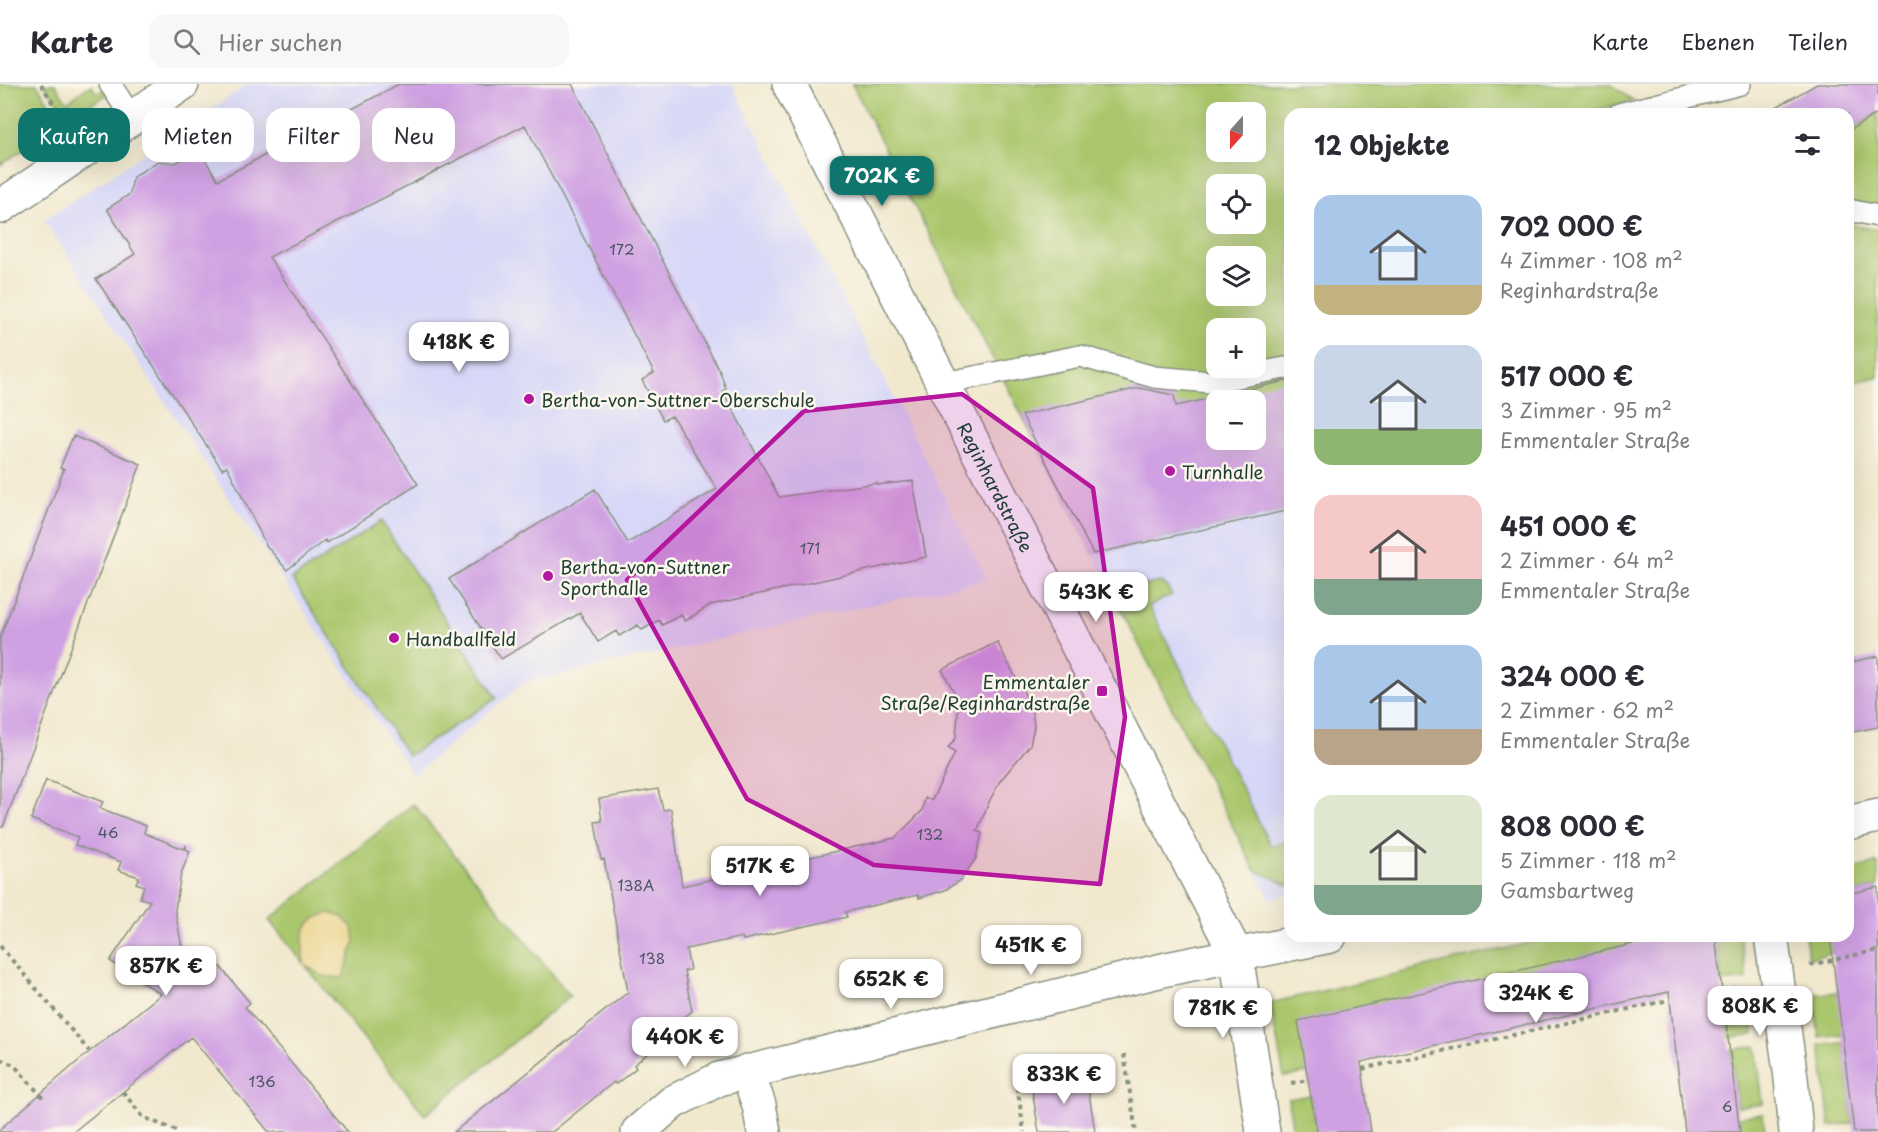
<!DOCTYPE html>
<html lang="de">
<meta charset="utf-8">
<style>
body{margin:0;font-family:"Playpen Sans",sans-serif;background:#f7f7f7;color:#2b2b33;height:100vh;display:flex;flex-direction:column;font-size:22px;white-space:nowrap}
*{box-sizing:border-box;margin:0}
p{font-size:20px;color:#7c7c81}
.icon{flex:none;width:33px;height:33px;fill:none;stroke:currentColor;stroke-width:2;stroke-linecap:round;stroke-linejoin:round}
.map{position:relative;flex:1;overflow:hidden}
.details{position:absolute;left:1284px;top:24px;width:570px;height:834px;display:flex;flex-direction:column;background:#fff;border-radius:18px;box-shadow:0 6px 24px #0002}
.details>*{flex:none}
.guide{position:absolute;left:18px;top:24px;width:570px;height:54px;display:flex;gap:12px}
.needle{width:39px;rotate:201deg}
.buttons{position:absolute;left:1206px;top:18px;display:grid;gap:12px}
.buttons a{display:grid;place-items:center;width:60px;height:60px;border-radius:12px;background:#fff;box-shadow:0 6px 24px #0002;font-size:30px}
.price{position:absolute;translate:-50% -51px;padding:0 14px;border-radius:12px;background:#fff;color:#222;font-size:20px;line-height:39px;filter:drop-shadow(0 2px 3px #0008)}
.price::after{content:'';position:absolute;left:50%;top:36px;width:18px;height:14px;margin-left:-9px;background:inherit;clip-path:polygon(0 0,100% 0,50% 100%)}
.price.active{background:#0f766e;color:#fff}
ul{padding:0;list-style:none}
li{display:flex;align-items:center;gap:18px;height:150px;padding:0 30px}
li span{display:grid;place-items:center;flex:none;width:168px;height:120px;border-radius:18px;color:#555}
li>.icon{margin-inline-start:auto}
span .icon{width:72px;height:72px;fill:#fffc;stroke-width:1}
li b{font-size:26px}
h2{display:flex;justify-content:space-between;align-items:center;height:72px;padding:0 30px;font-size:26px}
.chip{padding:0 21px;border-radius:18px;background:#fff;box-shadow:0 6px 24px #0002;font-size:21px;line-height:54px}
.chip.active{background:#0f766e;color:#fff}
header{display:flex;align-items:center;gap:36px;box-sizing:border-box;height:84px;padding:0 30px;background:#fff;border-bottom:2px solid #e1e1e2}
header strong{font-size:28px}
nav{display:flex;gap:33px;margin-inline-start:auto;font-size:21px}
.search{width:420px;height:54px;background:#f7f7f7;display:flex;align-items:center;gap:15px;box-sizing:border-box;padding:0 21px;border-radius:18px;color:#7c7c81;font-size:22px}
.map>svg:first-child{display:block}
</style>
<header>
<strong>Karte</strong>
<div class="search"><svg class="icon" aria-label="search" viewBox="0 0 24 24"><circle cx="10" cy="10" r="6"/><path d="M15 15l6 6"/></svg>Hier suchen</div>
<nav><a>Karte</a><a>Ebenen</a><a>Teilen</a></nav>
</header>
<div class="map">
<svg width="1878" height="1048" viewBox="0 0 1878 1048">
<rect width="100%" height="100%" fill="#fbf7ec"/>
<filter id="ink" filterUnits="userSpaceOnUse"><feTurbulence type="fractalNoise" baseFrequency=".0167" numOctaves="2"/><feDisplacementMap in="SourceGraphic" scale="12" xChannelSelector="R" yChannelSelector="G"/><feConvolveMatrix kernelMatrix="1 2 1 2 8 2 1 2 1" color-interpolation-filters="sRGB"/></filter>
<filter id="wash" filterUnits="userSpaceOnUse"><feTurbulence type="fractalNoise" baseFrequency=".008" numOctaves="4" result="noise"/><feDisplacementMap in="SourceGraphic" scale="24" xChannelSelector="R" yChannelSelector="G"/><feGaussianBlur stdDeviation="1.35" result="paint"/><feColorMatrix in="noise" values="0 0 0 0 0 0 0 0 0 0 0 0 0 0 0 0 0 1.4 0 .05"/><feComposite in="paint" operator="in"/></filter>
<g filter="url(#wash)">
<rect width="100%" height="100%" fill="#f1e8ce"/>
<!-- built -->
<path fill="#d7d7f8" d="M249 0H732L987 495 524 599 413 691 44 136Z
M1290 426V810L1270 815 1093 470Z"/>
<!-- green -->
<path fill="#abc76d" stroke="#658250" stroke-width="1.5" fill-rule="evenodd" d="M0 0H37L62 40 0 81Z
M44 0H55L67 18 91 1 97 10 105 4 108 10 69 34Z
M852 0H1610L1633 17 1580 30H1290V426L1093 470ZM1216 28H1256V68H1216ZM1216 100H1256V140H1216ZM1216 172H1256V212H1216ZM1216 244H1256V284H1216ZM1216 316H1256V356H1216Z
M1878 29V123L1848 117V47Z
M1848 140 1878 146V293L1848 299Z
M381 437 497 614 408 672 292 495Z
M1161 498 1166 501 1172 511 1149 522 1271 762 1290 756V802L1255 786 1112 508Z
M413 720 570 912 425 1031 269 836Z
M1878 779V803L1848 810V786Z
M1559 852H1668L1307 989 1284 993 1270 919Z
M1715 852H1740L1747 895 1722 898Z
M1805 852H1830L1833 869 1809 874Z
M1838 908 1843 950 1819 953 1813 911Z
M1750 915 1754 950 1730 954 1725 920Z
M1844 959 1853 1039 1830 1042 1820 961Z
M1756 962 1763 1020 1738 1023 1731 966Z
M1311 1011 1317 1048H1293L1288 1015Z
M1763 1030 1765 1048H1740L1739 1033Z"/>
<!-- sand -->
<path fill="#eeda9e" stroke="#868c69" stroke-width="1.5" d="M329 829 342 833 353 844 355 857 343 894 322 892 304 880C301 854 300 836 329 829Z"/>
<g id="blocks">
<!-- building -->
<path fill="#cfa0e2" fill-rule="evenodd" d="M399 0H572L720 288 726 305 723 307 779 413 877 399V401L913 397 926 473 710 521 685 537 681 531 662 541 659 536 642 546 638 541 619 552 616 547 598 558 580 529 501 575 449 495 595 405 628 459 717 405 672 332 663 336 642 296 654 289 525 41 269 173 418 400 327 459 325 456 287 486 266 461 227 382 222 385 96 195 135 170 107 125 130 110 133 93 158 77 176 79 198 65 218 96Z
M1817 0H1878V29L1848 47V30H1764Z
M1290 296V426L1093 470 1022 331 1139 304 1174 311 1176 322ZM1216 316H1256V356H1216Z
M73 352 141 380 3 743H0V554L64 385 60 384Z
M997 558 1032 624 1034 643 1030 661 1000 697 990 716 977 747 982 749 976 774 961 796 945 806 919 814 918 811 845 828 847 833 743 856 742 853 686 865 690 886 684 887 692 927 660 953 663 957 634 981 636 984 616 1000 614 998 552 1048H454L628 908 604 775 601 776 595 738 602 737 599 715 658 705 663 726 671 725 682 802 895 754 922 727 925 714 932 716 955 669 948 664 956 654 959 617 942 586Z
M1878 572V643L1848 649V579Z
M46 696 103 718 100 724 146 742 144 749 184 765 186 762V765L190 767 181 790 175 826 185 880 205 864 250 919 245 923 348 1048H269L191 953 73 1048H0V1045L77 978 161 910 110 877 150 817 140 814 144 802 136 799 139 793 118 786 121 778 75 761 78 753 31 735Z
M1878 803V1048H1854L1830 852H1848V810Z
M1668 852H1715L1740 1048H1685L1669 908 1361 978 1371 1048H1317L1298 937Z
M1086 990 1095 1048H1039L1031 1000Z"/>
</g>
</g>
<g filter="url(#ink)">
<use href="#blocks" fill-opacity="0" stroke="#889281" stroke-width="1.5"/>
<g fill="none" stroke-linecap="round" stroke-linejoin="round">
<!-- service casing -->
<g stroke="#889281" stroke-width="24">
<path id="service" d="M110 0 131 32
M1619 30 1740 0
M1848 126 1878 132
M944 299 1080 272 1154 293 1211 298 1290 283"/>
</g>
<!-- minor casing -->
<g stroke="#889281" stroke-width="36">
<path id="minor" d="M0 123 182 0
M1771 852 1791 994 1796 1048
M1236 870 1263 1048
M747 987 759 1021 764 1048"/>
</g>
<!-- tertiary casing -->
<g stroke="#889281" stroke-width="36">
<g id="tertiary">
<path id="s1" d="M789 0 1236 870"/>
<path d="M1848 739 1878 732"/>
<path d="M638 1048 673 1018 719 995 1167 885 1330 852"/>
</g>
</g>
<!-- path -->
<path stroke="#889281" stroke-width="4" stroke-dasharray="4.5 4.5" stroke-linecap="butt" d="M41 0 64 37
M0 862 89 967
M1810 881 1878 866
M1723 906 1743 902
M1124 970 1136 1048
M0 975 14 981 44 1015
M1362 985 1669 916
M1016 994 1024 1048
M1291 999 1309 996
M123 1008 143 1033 179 1048"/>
<!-- service -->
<use href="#service" stroke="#fff" stroke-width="21"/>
<!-- minor -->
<use href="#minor" stroke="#fff" stroke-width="33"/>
<!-- tertiary -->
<use href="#tertiary" stroke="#fff" stroke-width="33"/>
</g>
</g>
<!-- marked area -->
<path fill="#b5179e" fill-opacity="0.2" stroke="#b5179e" stroke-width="4.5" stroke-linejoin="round" d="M962 310 1093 404 1125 633 1100 800 874 781 747 715 627 496 804 327Z"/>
<!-- markers -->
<g fill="#b5179e" stroke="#fbf7ec" stroke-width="2">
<circle cx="529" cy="315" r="6"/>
<circle cx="1170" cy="387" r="6"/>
<circle cx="548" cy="492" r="6"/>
<circle cx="394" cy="554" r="6"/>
<rect x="1096" y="601" width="12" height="12" rx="3"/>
</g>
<g text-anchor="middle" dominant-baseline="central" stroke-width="5" stroke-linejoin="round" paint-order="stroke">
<!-- number labels -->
<g font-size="15" fill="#4b5660">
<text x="622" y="164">172</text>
<text x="810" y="463">171</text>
<text x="108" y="747">46</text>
<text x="930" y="749">132</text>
<text x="636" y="800">138A</text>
<text x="652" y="873">138</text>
<text x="262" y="996">136</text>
<text x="1727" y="1021">6</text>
</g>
<!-- poi labels -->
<g font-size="18" fill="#1f3d34" stroke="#fbf7ec" text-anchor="start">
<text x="541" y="315">Bertha-von-Suttner-Oberschule</text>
<text x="1182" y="387">Turnhalle</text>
<text x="560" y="482">Bertha-von-Suttner<tspan x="560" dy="21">Sporthalle</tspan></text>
<text x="406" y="554">Handballfeld</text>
<text x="1090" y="597" text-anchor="end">Emmentaler<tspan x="1090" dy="21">Straße/Reginhardstraße</tspan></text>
</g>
<!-- street labels -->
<g font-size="18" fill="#1f3d34" stroke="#fbf7ec">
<text stroke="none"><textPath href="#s1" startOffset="453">Reginhardstraße</textPath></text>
</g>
</g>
</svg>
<div class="buttons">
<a><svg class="needle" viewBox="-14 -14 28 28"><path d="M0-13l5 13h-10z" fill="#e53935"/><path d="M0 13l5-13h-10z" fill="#7c7c81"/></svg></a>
<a><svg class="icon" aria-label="locate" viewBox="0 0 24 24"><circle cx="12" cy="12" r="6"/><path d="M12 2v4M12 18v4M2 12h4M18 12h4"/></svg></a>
<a><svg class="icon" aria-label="layers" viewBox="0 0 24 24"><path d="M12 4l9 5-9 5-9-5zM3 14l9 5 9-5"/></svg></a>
<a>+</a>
<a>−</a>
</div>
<b class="price active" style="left:882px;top:123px">702K €</b>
<b class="price" style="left:459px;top:289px">418K €</b>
<b class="price" style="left:1096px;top:539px">543K €</b>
<b class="price" style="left:760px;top:813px">517K €</b>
<b class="price" style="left:1031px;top:892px">451K €</b>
<b class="price" style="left:166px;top:913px">857K €</b>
<b class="price" style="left:891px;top:926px">652K €</b>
<b class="price" style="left:1536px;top:940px">324K €</b>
<b class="price" style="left:1760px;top:953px">808K €</b>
<b class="price" style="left:1223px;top:955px">781K €</b>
<b class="price" style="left:685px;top:984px">440K €</b>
<b class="price" style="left:1064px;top:1021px">833K €</b>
<div class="guide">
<a class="chip active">Kaufen</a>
<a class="chip">Mieten</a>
<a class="chip">Filter</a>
<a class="chip">Neu</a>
</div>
<section class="details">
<h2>12 Objekte<svg class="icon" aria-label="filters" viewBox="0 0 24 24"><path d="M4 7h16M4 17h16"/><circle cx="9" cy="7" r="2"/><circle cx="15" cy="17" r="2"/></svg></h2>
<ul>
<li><span style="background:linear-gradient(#a9c7e8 75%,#c2b280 0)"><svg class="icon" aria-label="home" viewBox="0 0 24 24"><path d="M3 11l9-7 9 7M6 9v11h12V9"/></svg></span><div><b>702 000 €</b><p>4 Zimmer · 108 m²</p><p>Reginhardstraße</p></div></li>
<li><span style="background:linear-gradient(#c9d6e8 70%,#8fb573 0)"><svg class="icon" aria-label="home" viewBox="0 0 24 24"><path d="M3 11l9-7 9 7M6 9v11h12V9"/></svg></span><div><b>517 000 €</b><p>3 Zimmer · 95 m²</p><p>Emmentaler Straße</p></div></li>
<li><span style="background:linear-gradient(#f6c9c9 70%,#7fa58c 0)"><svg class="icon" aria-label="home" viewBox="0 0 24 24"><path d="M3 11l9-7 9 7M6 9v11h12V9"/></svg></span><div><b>451 000 €</b><p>2 Zimmer · 64 m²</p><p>Emmentaler Straße</p></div></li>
<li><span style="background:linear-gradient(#a9c7e8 70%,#b9a48a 0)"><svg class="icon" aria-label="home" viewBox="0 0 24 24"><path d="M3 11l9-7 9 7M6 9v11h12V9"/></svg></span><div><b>324 000 €</b><p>2 Zimmer · 62 m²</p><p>Emmentaler Straße</p></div></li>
<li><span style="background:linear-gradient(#dfe7d0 75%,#7fa58c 0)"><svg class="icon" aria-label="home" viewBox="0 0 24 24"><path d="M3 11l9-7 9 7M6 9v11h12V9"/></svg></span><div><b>808 000 €</b><p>5 Zimmer · 118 m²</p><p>Gamsbartweg</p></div></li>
</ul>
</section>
</div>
